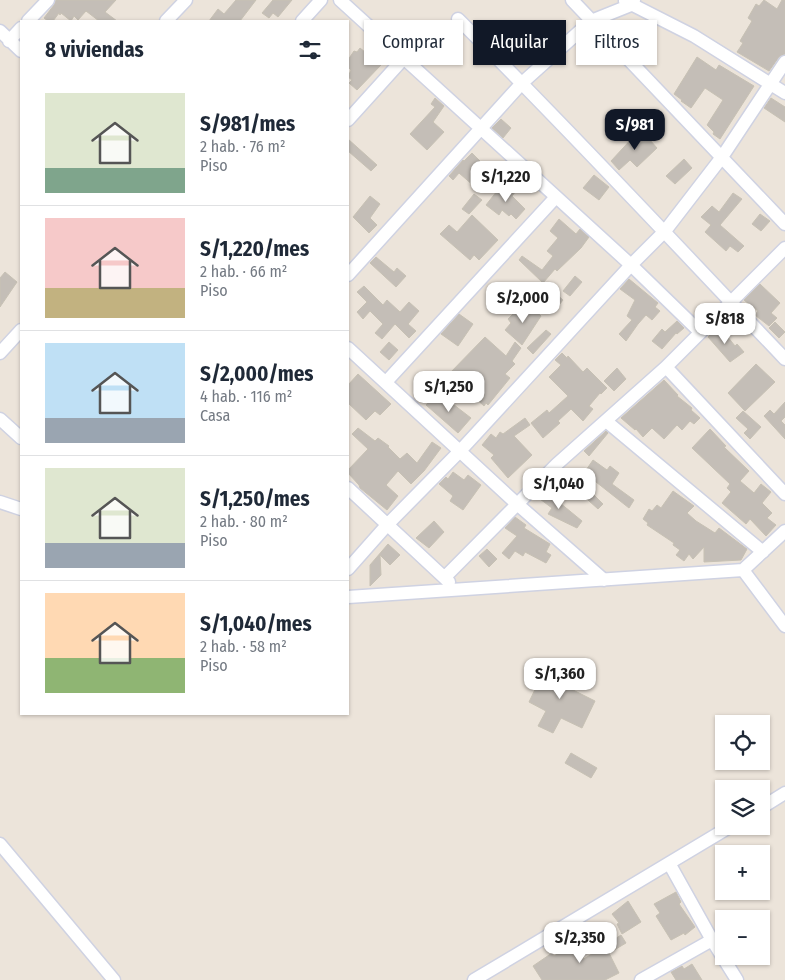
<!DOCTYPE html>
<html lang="es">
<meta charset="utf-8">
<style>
body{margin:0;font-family:"Fira Sans Condensed",sans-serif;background:#f6f6f7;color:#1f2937;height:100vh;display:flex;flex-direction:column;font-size:19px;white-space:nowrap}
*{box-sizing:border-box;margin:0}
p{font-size:16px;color:#747a83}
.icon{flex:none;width:28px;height:28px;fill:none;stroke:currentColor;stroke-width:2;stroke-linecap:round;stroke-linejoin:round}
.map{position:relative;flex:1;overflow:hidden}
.side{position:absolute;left:20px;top:20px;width:329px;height:695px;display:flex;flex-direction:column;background:#fff;border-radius:0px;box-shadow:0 1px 4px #0004}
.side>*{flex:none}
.banner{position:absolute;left:364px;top:20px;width:346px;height:45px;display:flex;gap:10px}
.tools{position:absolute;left:715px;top:715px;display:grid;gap:10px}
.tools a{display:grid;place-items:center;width:55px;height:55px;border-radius:0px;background:#fff;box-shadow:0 1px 4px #0004;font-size:25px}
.price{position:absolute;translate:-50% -42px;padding:0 11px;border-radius:10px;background:#fff;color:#222;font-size:16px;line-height:32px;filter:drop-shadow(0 1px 2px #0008)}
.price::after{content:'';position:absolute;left:50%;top:30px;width:15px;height:11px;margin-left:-8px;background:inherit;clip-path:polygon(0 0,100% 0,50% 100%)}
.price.selected{background:#111827;color:#fff}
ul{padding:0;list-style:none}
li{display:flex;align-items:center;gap:15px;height:125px;padding:0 25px}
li+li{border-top:1px solid #e0e1e3}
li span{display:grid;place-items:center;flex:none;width:140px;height:100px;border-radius:0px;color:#555}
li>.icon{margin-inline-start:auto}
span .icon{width:60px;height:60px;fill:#fffc;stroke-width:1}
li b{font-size:21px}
h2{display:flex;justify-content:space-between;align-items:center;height:60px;padding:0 25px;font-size:21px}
.tag{padding:0 18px;border-radius:0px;background:#fff;box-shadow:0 1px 4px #0004;font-size:18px;line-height:45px}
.tag.selected{background:#111827;color:#fff}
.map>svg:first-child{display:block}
</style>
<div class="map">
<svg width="785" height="980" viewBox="0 0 785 980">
<rect width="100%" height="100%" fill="#ece4da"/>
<!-- building -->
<path fill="#c4beb7" stroke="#c7c1b4" d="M56 0H116L105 12 117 21H99L86 11 78 20 74 16 71 21 61 13 60 15 59 13 53 21H48L44 18 54 5Z
M236 0H256L240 21H209L218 9 224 14Z
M273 0H292L278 17 273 13 269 18 262 13Z
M764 0 777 9 782 0H785V54L779 57 769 71 737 52 743 43 740 41 752 21 748 18 756 4 759 6Z
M596 41 612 54 605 63 589 49Z
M360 48 381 65 357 90 349 83 352 80 348 77 351 70 348 67V60L354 51 357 52Z
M697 57 716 70 719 65 754 86 720 139 713 134 714 132 707 125 723 100 705 88 691 108 681 101 682 100 674 94Z
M435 98 444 106 433 122 444 132 427 150 410 134 435 107 431 104Z
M771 98 785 107V122L764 108Z
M501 119 511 128 503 138 492 128Z
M642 131 657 148 637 167 630 160 619 170 611 161 636 134 638 135Z
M348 139 377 165 371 171 348 151Z
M472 153 489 170 474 186 459 173 453 180 449 176 463 160 464 161Z
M684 159 692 168 675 184 666 176Z
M594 175 609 187 599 200 583 188Z
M501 186 506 190 509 186 516 191 512 196 525 209 516 219 511 214 509 216 502 210 499 215 486 205Z
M733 193 742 199 720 225 744 246 738 252 730 246 726 251 705 232 711 225 701 217 712 206 719 212Z
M474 194 482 200 469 214 462 209Z
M370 196 380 204 370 218 377 225 369 233 353 217Z
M760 214 770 221 761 231 752 224Z
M472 215 498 240 479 260 474 255 470 260 440 234 449 225 457 232Z
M559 219 576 234 580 229 589 237 581 248 557 271 555 269 543 283 519 260 522 256 542 270 553 256 547 251 558 238 550 231Z
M376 257 394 272 397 268 406 276 396 287 370 263Z
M5 272 17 282 0 307V278Z
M575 276 582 282 570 296 563 291Z
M629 279 658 303 655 307 660 311 652 320 646 315 638 324 626 341 619 334 632 320 627 316 635 300 620 289Z
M543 283 563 300 559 305 537 290Z
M760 284 780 303 771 313 777 318 769 326 755 315 758 311 744 300Z
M364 286 383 305 387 300 400 312 409 302 419 311 408 324 416 331 409 338 395 324 382 339 375 333 383 324 370 311 363 319 357 312 367 302 357 292Z
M528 304 541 316 522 345 505 330 511 323 508 319 515 312 518 315Z
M459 314 473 324 458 346 441 334Z
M677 321 684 328 677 334 676 333 662 349 652 341 662 329 665 332Z
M775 322 785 332 779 338 769 328Z
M719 326 735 346 737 344 744 352 730 362 708 337Z
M546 330 551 334 533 354 527 348Z
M485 337 506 356 515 342 521 348 512 361 515 364 505 374 510 378 488 405 486 403 484 406 449 374Z
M389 342 398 350 389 360 380 352Z
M562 353 567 358 568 356 583 372 587 368 607 388 601 394 600 393 589 406 593 409 583 421 571 409 558 421 560 423 543 438 531 423 547 410 549 413 568 396 549 377 561 365 555 360Z
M756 364 775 382 745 411 728 393Z
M617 368 626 379 614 391 604 381Z
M358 374 391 404 380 415 375 411 366 420 348 403V385Z
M664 380 678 395 677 396 692 408 691 410 700 418 694 424 690 421 682 430 677 425 664 439 652 428 643 437 636 429 635 430 621 418Z
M435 395 443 401 445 398 471 418 458 433 426 405Z
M785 402V417L781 421 785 425V439L764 416 770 410 774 414Z
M743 411 761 427 750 439 744 433 748 429 736 418Z
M525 418 530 425 514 436 532 455 508 478 491 458 494 455 482 445 491 434 496 438 500 432 503 434Z
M358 428 375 441 378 438 389 446 388 447 400 459 407 453 417 463 432 442 441 448 424 471 411 484 398 471 386 485 398 496 387 510 360 488 359 485 348 473V470L368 449 352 434Z
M710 429 726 446 724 447 749 471 740 481 754 493 761 484 771 492 762 503 772 513 767 518 776 525 766 536 750 519 746 524 722 503 731 492 727 488 730 484 692 448Z
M606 431 608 433 589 456 584 451Z
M593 460 607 470 610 466 619 473 612 484 634 500 629 508 591 478 584 485 603 504 598 509 579 492 575 495 571 492Z
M453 472 464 480 468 475 481 485 463 510 450 501 453 496 439 484 446 477 448 479Z
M543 489 582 521 577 528 548 514 552 508 536 496Z
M673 491 694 506 687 513 696 521 715 533 719 528 747 549 741 560 704 562V547L693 559 689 554 684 561 676 555 680 550 673 545 674 543 647 525 648 523 643 519 649 509 652 511 657 505 661 508Z
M515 517 526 525 524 528 550 544 546 552 551 555 546 563 525 552 523 556 515 551 509 559 502 553 517 536 505 528Z
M434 521 444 532 429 548 416 538Z
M388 544 400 555 390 565 380 555 381 575 370 586V565Z
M487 549 497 559 489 567 479 556Z
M549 666 563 673 565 669 574 673 570 681 574 684 571 689 595 701 582 728 561 718 553 733 538 726 546 711 529 702 542 675 544 676Z
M571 753 597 768 591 778 565 763Z
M676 892 681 902 679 904 695 927 685 935 684 933 671 940 656 916 660 913 654 904Z
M628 901 641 922 622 934 617 924 619 923 612 914Z
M621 935 626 943 609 953 619 973 605 980H542L533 966 552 953 554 956 574 944 584 959Z
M692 964 702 980H676L671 972 682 966 684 969Z"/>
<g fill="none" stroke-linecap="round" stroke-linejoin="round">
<!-- minor casing -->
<g stroke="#cfd2e2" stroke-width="15">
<path id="minor" d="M340 0 631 265 700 332
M572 0 785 224
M625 1 694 36 785 93
M458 19C570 130 676 245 785 359
M28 21 48 0
M166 21 186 0
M302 21 321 0
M0 31 21 51
M9 41 21 28
M348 120 404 58
M348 275 522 83 591 21 631 5 634 0
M348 348 516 503 604 580
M0 353 21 330
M666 367 785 494
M386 382 556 197
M0 419 21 438
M606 421 763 552
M348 488 449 582
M0 502 21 509
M348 569 387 525 460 451 631 265 665 231 722 157 785 62
M743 570 785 626
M445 577 557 464 666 367 785 248
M348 597 743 570 785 531
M761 808 785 793
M0 844 114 980
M669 863 712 940 737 980
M474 980 731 826
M641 980 712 940"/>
</g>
<!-- minor -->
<use href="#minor" stroke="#fff" stroke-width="12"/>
</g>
</svg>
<div class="tools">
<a><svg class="icon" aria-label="locate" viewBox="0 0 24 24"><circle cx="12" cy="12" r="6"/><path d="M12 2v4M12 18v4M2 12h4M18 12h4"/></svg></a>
<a><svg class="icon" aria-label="layers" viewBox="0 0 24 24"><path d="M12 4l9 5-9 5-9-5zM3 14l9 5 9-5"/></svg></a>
<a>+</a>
<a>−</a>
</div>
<b class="price selected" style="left:635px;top:151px">S/981</b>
<b class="price" style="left:506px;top:203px">S/1,220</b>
<b class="price" style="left:523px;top:324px">S/2,000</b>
<b class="price" style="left:725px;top:345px">S/818</b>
<b class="price" style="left:449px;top:413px">S/1,250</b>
<b class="price" style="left:559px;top:510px">S/1,040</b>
<b class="price" style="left:560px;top:700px">S/1,360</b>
<b class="price" style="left:580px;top:964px">S/2,350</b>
<div class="banner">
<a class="tag">Comprar</a>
<a class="tag selected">Alquilar</a>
<a class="tag">Filtros</a>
</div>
<section class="side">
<h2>8 viviendas<svg class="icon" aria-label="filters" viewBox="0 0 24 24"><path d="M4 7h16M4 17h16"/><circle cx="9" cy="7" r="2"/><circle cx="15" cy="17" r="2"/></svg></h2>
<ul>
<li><span style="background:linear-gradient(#dfe7d0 75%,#7fa58c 0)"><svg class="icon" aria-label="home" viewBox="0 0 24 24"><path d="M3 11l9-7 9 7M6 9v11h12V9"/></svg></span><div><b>S/981/mes</b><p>2 hab. · 76 m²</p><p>Piso</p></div></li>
<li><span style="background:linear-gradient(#f6c9c9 70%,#c2b280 0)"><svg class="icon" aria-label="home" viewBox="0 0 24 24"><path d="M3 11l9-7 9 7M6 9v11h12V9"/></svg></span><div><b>S/1,220/mes</b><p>2 hab. · 66 m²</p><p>Piso</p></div></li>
<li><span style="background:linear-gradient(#bfe0f5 75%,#9aa5b1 0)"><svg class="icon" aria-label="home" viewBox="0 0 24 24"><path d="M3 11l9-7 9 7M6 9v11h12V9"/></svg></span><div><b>S/2,000/mes</b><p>4 hab. · 116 m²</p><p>Casa</p></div></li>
<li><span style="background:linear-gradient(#dfe7d0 75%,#9aa5b1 0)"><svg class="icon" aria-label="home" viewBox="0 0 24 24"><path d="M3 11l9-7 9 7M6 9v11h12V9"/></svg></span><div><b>S/1,250/mes</b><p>2 hab. · 80 m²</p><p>Piso</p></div></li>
<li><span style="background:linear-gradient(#ffd9b3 65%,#8fb573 0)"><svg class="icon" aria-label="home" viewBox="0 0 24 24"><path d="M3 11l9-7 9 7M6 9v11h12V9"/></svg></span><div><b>S/1,040/mes</b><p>2 hab. · 58 m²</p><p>Piso</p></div></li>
</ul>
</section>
</div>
